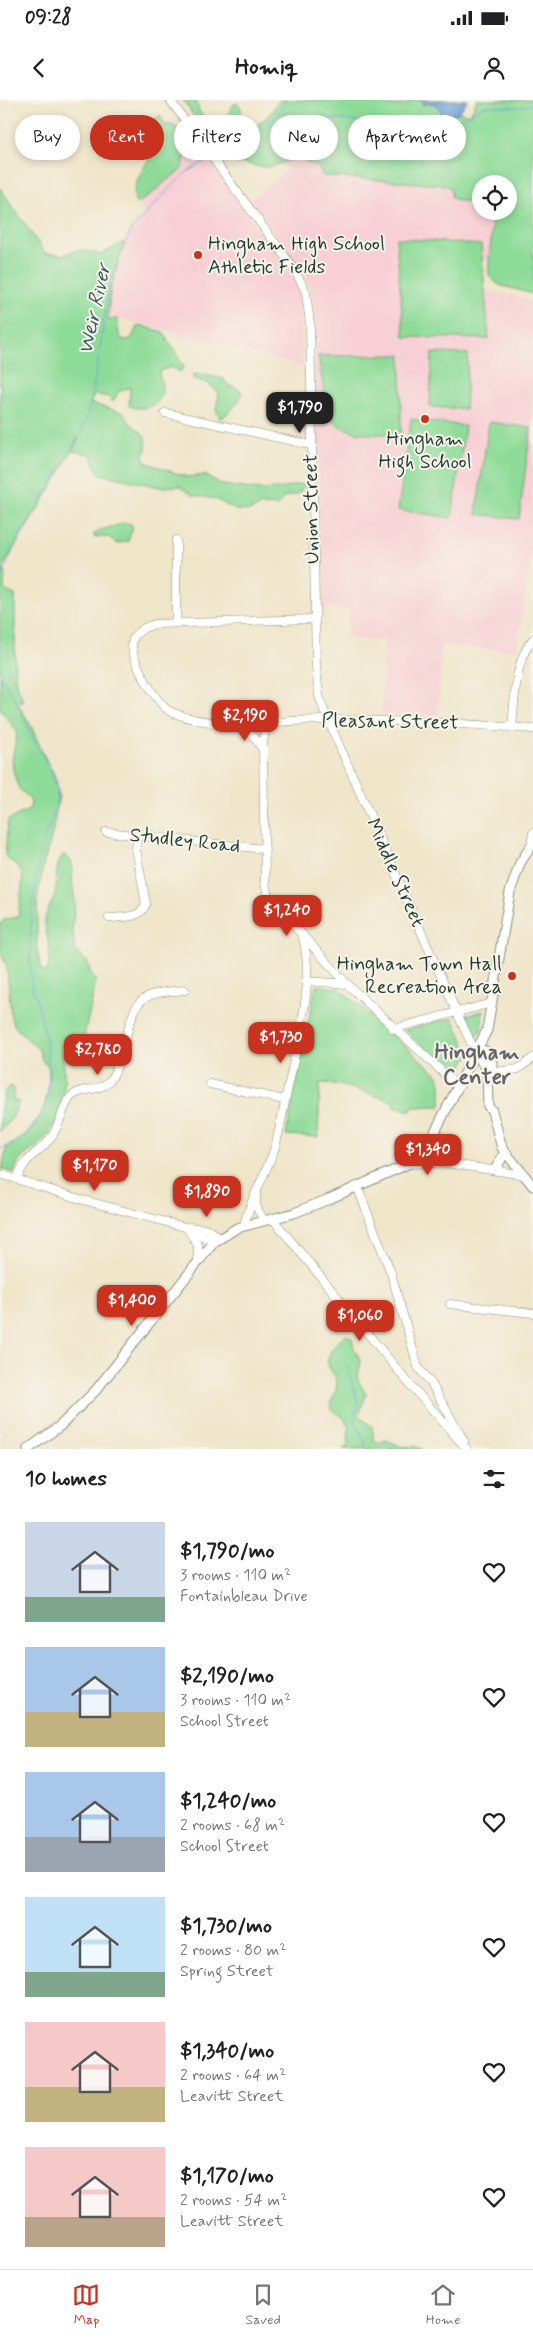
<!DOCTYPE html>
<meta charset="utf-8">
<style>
body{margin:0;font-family:Mynerve,sans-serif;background:#f6f6f6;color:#202124;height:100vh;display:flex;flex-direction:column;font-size:19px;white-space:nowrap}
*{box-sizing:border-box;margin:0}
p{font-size:16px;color:#757577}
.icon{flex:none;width:28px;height:28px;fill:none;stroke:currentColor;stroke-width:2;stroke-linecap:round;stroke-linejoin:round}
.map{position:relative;height:1349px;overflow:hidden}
.details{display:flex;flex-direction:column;background:#fff;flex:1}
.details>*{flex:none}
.hud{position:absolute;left:15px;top:15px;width:504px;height:45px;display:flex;gap:10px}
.controls{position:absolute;left:472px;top:75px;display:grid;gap:10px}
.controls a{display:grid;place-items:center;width:45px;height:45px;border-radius:50%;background:#fff;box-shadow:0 2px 8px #0003;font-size:25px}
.price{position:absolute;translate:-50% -42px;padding:0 11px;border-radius:10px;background:#c8321e;color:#fff;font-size:16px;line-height:32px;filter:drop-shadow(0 1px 2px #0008)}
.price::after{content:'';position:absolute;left:50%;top:30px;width:15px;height:11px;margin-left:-8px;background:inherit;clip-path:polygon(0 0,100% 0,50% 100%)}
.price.selected{background:#222;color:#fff}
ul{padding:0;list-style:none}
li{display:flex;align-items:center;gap:15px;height:125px;padding:0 25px}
li span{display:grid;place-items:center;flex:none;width:140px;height:100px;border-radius:0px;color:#555}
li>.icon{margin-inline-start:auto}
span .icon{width:60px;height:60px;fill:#fffc;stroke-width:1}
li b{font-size:21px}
h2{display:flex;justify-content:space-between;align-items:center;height:60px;padding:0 25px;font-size:21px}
.chip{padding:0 18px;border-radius:22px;background:#fff;box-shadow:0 2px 8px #0003;font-size:18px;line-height:45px}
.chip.selected{background:#c8321e;color:#fff}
.status{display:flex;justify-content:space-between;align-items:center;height:35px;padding:0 25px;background:#fff;direction:ltr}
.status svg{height:14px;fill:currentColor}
header{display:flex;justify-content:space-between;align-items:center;height:65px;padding:0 25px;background:#fff;font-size:22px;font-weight:700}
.menu{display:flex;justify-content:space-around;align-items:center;height:70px;border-top:1px solid #e0e0e0;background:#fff;font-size:14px;color:#757577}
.menu a{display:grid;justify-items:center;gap:2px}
.menu .selected{color:#c8321e}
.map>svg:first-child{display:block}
</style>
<div class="status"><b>09:28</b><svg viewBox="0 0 49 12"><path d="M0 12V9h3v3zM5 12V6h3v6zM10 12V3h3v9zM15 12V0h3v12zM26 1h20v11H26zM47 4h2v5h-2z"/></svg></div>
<header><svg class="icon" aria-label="back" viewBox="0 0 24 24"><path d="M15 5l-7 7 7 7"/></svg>Homiq<svg class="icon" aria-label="person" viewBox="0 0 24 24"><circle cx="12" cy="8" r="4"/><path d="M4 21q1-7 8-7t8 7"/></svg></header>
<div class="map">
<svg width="533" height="1349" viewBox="0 0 533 1349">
<rect width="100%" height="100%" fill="#f7f3e8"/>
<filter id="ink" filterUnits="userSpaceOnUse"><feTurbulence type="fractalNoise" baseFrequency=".02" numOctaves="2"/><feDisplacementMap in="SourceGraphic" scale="10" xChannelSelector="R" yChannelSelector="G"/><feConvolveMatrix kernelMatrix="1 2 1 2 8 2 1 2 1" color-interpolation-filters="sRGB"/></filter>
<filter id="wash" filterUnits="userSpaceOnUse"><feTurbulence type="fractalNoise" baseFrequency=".0096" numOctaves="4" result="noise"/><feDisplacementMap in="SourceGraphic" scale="20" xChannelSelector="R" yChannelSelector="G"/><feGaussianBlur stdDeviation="1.12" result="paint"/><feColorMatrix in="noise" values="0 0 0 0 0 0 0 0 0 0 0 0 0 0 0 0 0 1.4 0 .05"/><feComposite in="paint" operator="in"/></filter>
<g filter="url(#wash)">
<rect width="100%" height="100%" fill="#efe5c9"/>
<!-- built -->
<path fill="#f7cfd4" d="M173 23 188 38 199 58 207 59 296 182 301 198 303 266 107 215 115 168 124 142 144 113 137 96 169 24Z
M259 31 481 84V111H509L533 157 484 160 486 190 533 201V436L517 551 441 545 438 615 382 614 384 541 347 538 349 509 327 507 322 511 313 197 305 175 251 100 287 69Z"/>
<!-- green -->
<path fill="#8edb99" stroke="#568c66" d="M183 0H195L201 15 213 19H226L232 6 236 3 240 6 243 21 255 27 268 16 280 0H381L389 6 408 4 410 0H422L423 5 432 3 439 8 446 17 459 12 470 15 477 0H533V194L499 185 489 176C487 155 495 133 490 111H509V84H481V102L459 101 451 97V90L447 85 323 76 317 65 308 63 300 57C287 60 275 68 260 67 251 66 247 62 237 63L230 58 216 56 210 40Z
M160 15 165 25H174L187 42 188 48C184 55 184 67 181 70 179 73 174 74 171 77 159 86 151 97 136 103 129 85 146 65 155 50L149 43 155 33 153 20Z
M0 88 45 153 64 155 80 149 101 155 124 142 110 191 108 219H118L119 236 124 240 131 239 138 225 163 232 184 267 180 272 171 267 160 271C158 278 162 281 162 288 164 305 143 312 129 306L130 287 118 292 113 302 108 297 95 294 90 303 124 313C133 335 154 328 144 355L145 362 187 377 205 375 223 385 258 390 279 389 300 384 305 385 298 394 284 397 278 406 262 405 249 411 236 410 215 399 193 395 180 386 159 387 101 374 97 370 91 354 72 351 78 337 60 373 1 469 5 470 4 490 15 495V580L24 602 17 603 29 622 53 675 59 695 53 730 43 766 37 799V851L42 871 46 872C54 855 47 841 45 823 44 812 52 805 55 794 58 782 54 763 64 754L71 761 73 770 72 780 75 804 72 828 75 847 76 852 87 861 91 874 96 881 82 946H62C66 982 68 1018 38 1045 26 1056 19 1055 14 1073L2 1069 7 1046C40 1034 51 998 49 966L43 962 39 950 16 928 11 918 7 866 0 852V825L4 820 18 817C19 808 24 778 22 773 20 767 10 761 5 756L8 720 29 710C35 697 24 696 19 688 17 684 15 677 14 673 9 654 17 647 17 631L0 609Z
M396 138 481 145 489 239 404 237Z
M432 253 468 254 465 309 430 307Z
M401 255V332C382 336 343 336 331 318 325 309 321 269 318 256Z
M193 274 223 278 228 285 240 290 242 293C238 304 230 313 220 319L216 309 219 293 208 283 193 279Z
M411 319 465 326 452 418 398 410Z
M489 322 531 328 519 419 476 414Z
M125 423 131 424 133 427 128 441 116 444 109 437H94V434L101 430Z
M316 885 340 889 438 975 441 983V1006L412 1007 411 1011 394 1007 393 1001C369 995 345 983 320 983L318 1037 286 1035Z
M483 911 481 931 477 937 466 915Z
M453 918 469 954 456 978 405 930Z
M9 986 13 988V1000L19 1002 12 1018 0 1032C0 1018 0 995 9 986Z
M347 1235 352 1238 354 1249 361 1260C358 1284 353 1272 366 1294L359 1315 372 1327 374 1341 378 1343 386 1340 403 1347 414 1346 422 1349H343L348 1346 349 1326 343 1317 330 1308C331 1300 336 1293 337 1285 338 1275 330 1273 328 1264 325 1256 339 1238 347 1235Z"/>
<!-- water -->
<path fill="#6d9dd6" stroke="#466d85" d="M422 0H468L459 12 446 17 442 15 439 8 432 3 422 4Z"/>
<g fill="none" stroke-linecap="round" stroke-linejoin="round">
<!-- stream -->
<path stroke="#6d9dd6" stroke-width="1" d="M280 12 423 30 446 26 484 6 514 7 533 5
M215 56 253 37 268 27 287 0
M0 479 19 437 78 340 91 303 111 178 132 128 184 74 209 59
M0 544V560
M0 576C17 597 26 626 39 650 44 659 53 669 56 679 62 701 50 720 44 741 38 762 34 789 32 812 31 837 28 862 32 887 33 893 37 899 38 905 45 931 52 972 47 999 42 1019 21 1045 0 1049
M346 1264 358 1302 354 1319 365 1341V1349"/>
</g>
</g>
<g filter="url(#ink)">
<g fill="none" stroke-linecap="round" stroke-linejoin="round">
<!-- minor casing -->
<g stroke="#87917e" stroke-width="9">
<path id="minor" d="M170 0 294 169 306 192 310 224 316 567 319 596 325 613 456 911 473 947 478 952
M165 313 311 345
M315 519 155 524 144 528 136 534C134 537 132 541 132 545 132 561 157 605 171 612 219 632 272 620 321 620 392 620 463 623 533 629
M176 523V440
M244 624 262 648
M266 624 263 644 265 782 268 797 347 884 459 987
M512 628C515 600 514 561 533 539
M106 732 265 749
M531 746 533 733
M109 818C122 817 141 819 146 804L136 749 137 736
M306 881 347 884
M393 929 492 903
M487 973 518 969 533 958
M210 984 285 1000
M424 1053 446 1063 524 1075
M408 1064 442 1063
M0 1074 83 1100 185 1127 214 1142
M17 1079C26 1054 39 1055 52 1036 60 1025 64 1001 73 995 85 987 102 992 111 979 124 959 128 913 141 901 151 891 171 892 185 890
M357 1086 391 1173 418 1267 431 1283 464 1341
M256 1096V1107L264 1120
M272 1118 407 1281 467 1349
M244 1125C251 1098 266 1074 275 1047 281 1026 284 1004 289 983 298 938 315 884 303 838
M189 1127 207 1129 220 1138
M188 1130 198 1145V1159
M450 1204 533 1213"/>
</g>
<!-- major casing -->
<g stroke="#87917e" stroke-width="11">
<path id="major" d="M478 952 481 961 487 970 488 1006 492 1011 502 1048 533 1086
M478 952 486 951 492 963V979
M495 1070 505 1052
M28 1349 60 1326 96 1290 214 1142 237 1128 294 1113 329 1099 408 1064 424 1053 487 930 510 792 520 763 533 743"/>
</g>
<!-- minor -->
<use href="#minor" stroke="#fff" stroke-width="8"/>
<!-- major -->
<use href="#major" stroke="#fff" stroke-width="9"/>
</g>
</g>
<!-- markers -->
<g fill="#c8321e" stroke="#f7f3e8" stroke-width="2">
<circle cx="198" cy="155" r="5"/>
<circle cx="425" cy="319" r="5"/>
<circle cx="512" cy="876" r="5"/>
</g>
<g text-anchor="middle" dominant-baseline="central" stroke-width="4" stroke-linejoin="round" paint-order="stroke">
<!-- poi labels -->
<g font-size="20" fill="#1f3d34" stroke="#f7f3e8" text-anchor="start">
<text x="208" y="144">Hingham High School<tspan x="208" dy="23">Athletic Fields</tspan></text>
<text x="425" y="339" text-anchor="middle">Hingham<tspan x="425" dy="23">High School</tspan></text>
<text x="502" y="864" text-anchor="end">Hingham Town Hall<tspan x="502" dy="23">Recreation Area</tspan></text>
</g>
<!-- street labels -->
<g font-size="20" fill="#1f3d34" stroke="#f7f3e8">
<text transform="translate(312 409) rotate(-91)">Union Street</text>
<text transform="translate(390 622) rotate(1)">Pleasant Street</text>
<text transform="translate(185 741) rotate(6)">Studley Road</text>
<text transform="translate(395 773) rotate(66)">Middle Street</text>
</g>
<!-- water labels -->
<g font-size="21" font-style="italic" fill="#365a65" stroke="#f7f3e8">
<text transform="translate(95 209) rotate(-78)">Weir River</text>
</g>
<!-- quarter labels -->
<g font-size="22" font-weight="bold" fill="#63676b" stroke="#f7f3e8">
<text x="477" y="953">Hingham<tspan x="477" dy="25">Center</tspan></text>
</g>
</g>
</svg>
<div class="controls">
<a><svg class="icon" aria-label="locate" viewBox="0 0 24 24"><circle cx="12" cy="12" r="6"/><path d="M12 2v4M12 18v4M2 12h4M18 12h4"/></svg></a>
</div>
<b class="price selected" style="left:300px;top:334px">$1,790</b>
<b class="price" style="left:245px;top:642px">$2,190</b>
<b class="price" style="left:287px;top:837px">$1,240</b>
<b class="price" style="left:281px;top:964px">$1,730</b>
<b class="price" style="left:98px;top:976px">$2,780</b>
<b class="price" style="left:428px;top:1076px">$1,340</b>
<b class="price" style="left:95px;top:1092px">$1,170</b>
<b class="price" style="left:207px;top:1118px">$1,890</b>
<b class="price" style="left:132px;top:1227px">$1,400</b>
<b class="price" style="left:360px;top:1242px">$1,060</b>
<div class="hud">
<a class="chip">Buy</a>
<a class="chip selected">Rent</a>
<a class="chip">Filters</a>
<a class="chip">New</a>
<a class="chip">Apartment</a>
</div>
</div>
<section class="details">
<h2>10 homes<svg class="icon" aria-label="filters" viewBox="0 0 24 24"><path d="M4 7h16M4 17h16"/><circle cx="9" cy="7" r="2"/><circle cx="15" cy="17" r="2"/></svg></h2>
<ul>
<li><span style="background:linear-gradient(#c9d6e8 75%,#7fa58c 0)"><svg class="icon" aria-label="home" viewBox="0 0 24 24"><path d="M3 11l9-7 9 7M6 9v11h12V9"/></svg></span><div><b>$1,790/mo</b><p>3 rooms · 110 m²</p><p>Fontainbleau Drive</p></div><svg class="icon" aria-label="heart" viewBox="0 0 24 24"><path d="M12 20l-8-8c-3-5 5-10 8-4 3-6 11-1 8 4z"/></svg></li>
<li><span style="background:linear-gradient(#a9c7e8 65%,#c2b280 0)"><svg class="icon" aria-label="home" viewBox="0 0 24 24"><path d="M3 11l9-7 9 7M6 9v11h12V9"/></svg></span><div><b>$2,190/mo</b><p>3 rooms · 110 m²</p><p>School Street</p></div><svg class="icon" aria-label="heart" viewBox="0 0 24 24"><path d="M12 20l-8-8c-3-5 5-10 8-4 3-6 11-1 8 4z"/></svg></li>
<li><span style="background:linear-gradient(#a9c7e8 65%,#9aa5b1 0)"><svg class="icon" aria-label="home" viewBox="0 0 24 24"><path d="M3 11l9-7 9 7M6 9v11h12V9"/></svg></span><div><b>$1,240/mo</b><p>2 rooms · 68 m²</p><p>School Street</p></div><svg class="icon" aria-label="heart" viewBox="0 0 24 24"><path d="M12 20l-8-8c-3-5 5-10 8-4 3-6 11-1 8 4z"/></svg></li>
<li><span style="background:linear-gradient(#bfe0f5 75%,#7fa58c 0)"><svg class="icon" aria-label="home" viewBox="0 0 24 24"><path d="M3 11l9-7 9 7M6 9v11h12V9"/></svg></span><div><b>$1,730/mo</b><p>2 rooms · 80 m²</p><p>Spring Street</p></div><svg class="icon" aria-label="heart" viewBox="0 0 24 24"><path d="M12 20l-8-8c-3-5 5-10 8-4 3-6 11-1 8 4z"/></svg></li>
<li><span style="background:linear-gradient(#f6c9c9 65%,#c2b280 0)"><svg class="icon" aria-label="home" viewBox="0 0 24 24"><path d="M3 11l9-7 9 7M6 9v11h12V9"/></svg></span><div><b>$1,340/mo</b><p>2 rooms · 64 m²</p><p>Leavitt Street</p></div><svg class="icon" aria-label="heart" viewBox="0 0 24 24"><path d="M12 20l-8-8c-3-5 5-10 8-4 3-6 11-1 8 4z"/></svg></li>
<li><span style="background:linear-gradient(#f6c9c9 70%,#b9a48a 0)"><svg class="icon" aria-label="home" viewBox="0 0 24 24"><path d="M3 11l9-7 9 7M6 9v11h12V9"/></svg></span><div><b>$1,170/mo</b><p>2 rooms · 54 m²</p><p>Leavitt Street</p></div><svg class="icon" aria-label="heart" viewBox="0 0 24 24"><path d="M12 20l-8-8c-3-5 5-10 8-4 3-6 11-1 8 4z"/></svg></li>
</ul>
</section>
<nav class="menu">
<a class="selected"><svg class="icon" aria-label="map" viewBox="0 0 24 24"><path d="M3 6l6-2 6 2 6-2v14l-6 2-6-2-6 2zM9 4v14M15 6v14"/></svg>Map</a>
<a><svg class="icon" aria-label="saved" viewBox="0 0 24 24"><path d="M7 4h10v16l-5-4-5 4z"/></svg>Saved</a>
<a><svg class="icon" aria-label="home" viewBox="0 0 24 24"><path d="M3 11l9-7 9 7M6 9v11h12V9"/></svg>Home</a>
</nav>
